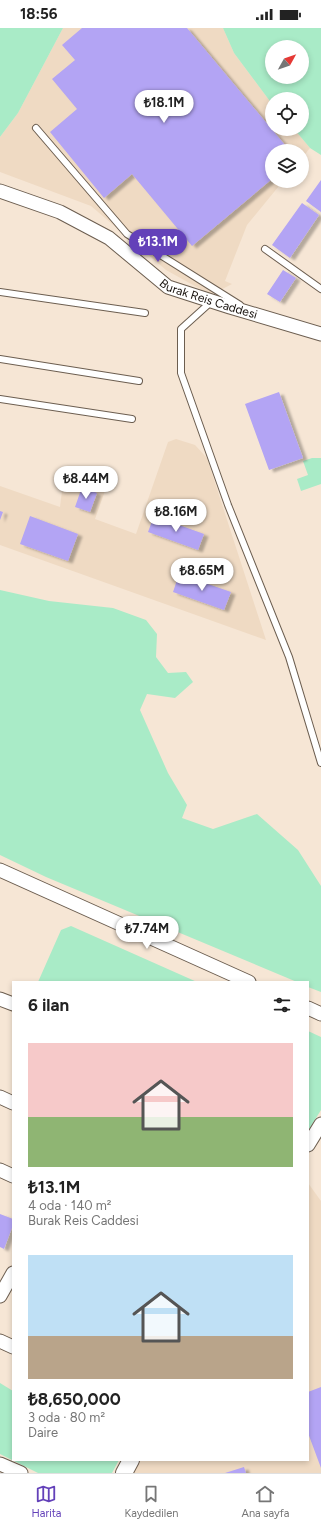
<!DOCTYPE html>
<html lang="tr">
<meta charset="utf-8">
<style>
body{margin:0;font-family:Figtree,sans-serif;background:#f6f6f6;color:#222;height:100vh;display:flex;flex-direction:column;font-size:15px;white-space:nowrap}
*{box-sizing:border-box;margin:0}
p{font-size:13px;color:#767676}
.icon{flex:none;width:22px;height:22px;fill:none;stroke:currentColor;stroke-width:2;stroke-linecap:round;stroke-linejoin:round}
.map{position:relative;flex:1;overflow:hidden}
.drawer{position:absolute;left:12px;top:953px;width:297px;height:480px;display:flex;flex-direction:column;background:#fff;border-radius:0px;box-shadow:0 2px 6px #0003}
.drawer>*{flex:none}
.needle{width:26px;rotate:50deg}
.buttons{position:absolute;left:265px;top:12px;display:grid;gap:8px}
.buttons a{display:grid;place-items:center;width:44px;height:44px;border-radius:50%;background:#fff;box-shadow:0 2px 6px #0003;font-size:20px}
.price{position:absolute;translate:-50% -34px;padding:0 9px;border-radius:14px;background:#fff;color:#222;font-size:13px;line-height:26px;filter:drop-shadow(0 1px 2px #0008)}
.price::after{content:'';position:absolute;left:50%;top:24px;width:12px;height:9px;margin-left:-6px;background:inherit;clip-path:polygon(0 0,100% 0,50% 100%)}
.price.selected{background:#6341b9;color:#fff}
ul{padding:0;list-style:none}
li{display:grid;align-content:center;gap:8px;height:212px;padding:0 16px}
li span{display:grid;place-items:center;height:124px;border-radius:0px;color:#555}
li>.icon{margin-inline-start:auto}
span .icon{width:72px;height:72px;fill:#fffc;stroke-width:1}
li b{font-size:17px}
h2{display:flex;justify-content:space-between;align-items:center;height:48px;padding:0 16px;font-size:17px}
.status{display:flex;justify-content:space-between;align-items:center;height:28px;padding:0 20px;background:#fff;direction:ltr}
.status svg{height:11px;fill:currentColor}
.menu{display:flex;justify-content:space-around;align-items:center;height:56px;border-top:1px solid #e0e0e0;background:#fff;font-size:11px;color:#767676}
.menu a{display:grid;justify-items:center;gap:2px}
.menu .selected{color:#6341b9}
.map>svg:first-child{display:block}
</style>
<div class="status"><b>18:56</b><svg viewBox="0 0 49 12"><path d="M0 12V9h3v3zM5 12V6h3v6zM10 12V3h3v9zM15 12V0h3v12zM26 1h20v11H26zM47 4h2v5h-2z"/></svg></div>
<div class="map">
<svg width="321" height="1445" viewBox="0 0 321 1445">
<defs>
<filter id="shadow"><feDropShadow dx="4.5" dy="2.5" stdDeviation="1" flood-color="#0004"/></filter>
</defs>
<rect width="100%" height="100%" fill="#f6e6d5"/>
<!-- built -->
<path fill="#efdac3" d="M63 0H223L234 25 272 76V101H294L310 120 302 130V123H272V153H283L247 197 225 253 232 256 211 267 166 242 91 178 0 144V109L18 85Z
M176 411 195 417 207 430 266 612 0 517V458L60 479 64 447 106 460 95 491 136 506 168 414Z
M308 1155 321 1173V1445H129L136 1432H308Z"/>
<!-- green -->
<path fill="#a9ebc7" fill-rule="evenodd" d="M0 0H63L18 85 0 109Z
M223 0H321V127L310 120 294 101H302V71H272V76L234 25ZM272 19H302V49H272Z
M312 430H321V456L301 463 297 451 308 447 303 433Z
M0 562 49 573 113 580 146 592 157 606 156 629 168 645 186 644 193 654 175 670 147 666 140 682 168 745 187 777 182 790 213 801 257 786 298 822 321 858V964L308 959V954H297L46 849 0 827Z
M71 898 197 954H38L61 902Z
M308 1003 321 1009V1082L308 1103Z
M0 1355 13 1363V1432H119L112 1445H38L0 1426Z"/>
<!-- building -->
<path fill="#b3a4f4" filter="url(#shadow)" d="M82 0H187L290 123H272V151L192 218 132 146 104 170 50 104 77 81 52 51 75 32 62 17Z
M321 152V184L306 173Z
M302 175 319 187 290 230 272 217Z
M283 242 296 250 280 274 267 266Z
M279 364 303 430 269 442 245 376Z
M82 459 97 465 90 484 75 479Z
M0 483 3 484 0 492Z
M30 488 78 506 68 533 20 516Z
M154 488 204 506 198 522 148 504Z
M179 546 231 564 224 582 173 564Z
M0 1186 13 1191V1197L4 1221 0 1219Z
M321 1359V1440L308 1405V1364Z
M244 1439 246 1445H225Z"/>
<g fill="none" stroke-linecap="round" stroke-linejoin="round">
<!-- service casing -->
<g stroke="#6c5e50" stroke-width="8">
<path id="service" d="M36 100 127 206 240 277
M265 221 321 261
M0 264 145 285
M212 273 181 301V345L228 477 289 629 321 735
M0 331 139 353
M0 371 132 391"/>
</g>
<!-- minor casing -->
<g stroke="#6c5e50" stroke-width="15">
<g id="minor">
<path id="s1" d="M0 163 60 184 109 210 168 259 230 279 321 306"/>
<path d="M0 842 249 954"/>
<path d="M0 971 13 976"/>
<path d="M308 980 321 986"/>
<path d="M0 1069 13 1075"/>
<path d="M308 1117 321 1096"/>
<path d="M0 1142 13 1148"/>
<path d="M0 1268 13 1245"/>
<path d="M0 1313 13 1319"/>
<path d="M0 1436 21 1445"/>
</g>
</g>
<!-- tertiary casing -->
<g stroke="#6c5e50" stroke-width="18">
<path id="tertiary" d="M124 1445 131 1432"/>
</g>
<!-- service -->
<use href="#service" stroke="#fff" stroke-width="6"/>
<!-- minor -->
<use href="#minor" stroke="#fff" stroke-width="13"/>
<!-- tertiary -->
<use href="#tertiary" stroke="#fff" stroke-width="16"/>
</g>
<g text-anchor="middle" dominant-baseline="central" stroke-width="4" stroke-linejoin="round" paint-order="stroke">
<!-- street labels -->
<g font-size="12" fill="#140e09" stroke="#fff">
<text stroke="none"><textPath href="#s1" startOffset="238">Burak Reis Caddesi</textPath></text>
</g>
</g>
</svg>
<div class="buttons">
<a><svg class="needle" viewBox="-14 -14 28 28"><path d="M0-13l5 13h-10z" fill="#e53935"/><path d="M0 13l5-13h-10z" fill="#767676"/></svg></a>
<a><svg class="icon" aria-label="locate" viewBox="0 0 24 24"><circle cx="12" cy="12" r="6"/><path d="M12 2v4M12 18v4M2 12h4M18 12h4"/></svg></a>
<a><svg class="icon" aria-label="layers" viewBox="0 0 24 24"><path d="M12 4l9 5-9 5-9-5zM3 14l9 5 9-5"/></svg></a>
</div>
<b class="price" style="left:164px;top:96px">₺18.1M</b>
<b class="price selected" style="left:158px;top:235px">₺13.1M</b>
<b class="price" style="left:86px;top:472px">₺8.44M</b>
<b class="price" style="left:176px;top:505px">₺8.16M</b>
<b class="price" style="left:202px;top:564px">₺8.65M</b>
<b class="price" style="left:147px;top:922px">₺7.74M</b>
<section class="drawer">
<h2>6 ilan<svg class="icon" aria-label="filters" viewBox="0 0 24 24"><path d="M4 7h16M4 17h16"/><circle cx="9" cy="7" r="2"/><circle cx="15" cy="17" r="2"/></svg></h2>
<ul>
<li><span style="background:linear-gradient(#f6c9c9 60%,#8fb573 0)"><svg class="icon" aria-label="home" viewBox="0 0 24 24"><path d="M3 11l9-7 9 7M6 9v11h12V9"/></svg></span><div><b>₺13.1M</b><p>4 oda · 140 m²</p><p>Burak Reis Caddesi</p></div></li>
<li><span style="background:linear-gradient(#bfe0f5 65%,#b9a48a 0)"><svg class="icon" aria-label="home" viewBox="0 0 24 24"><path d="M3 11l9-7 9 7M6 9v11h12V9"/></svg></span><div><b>₺8,650,000</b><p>3 oda · 80 m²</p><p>Daire</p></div></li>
</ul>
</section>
</div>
<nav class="menu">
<a class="selected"><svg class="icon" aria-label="map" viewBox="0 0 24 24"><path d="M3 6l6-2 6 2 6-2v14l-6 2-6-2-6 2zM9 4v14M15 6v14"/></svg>Harita</a>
<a><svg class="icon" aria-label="saved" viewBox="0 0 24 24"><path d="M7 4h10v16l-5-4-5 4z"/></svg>Kaydedilen</a>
<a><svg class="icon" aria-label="home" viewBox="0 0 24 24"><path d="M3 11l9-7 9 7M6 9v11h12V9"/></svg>Ana sayfa</a>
</nav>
